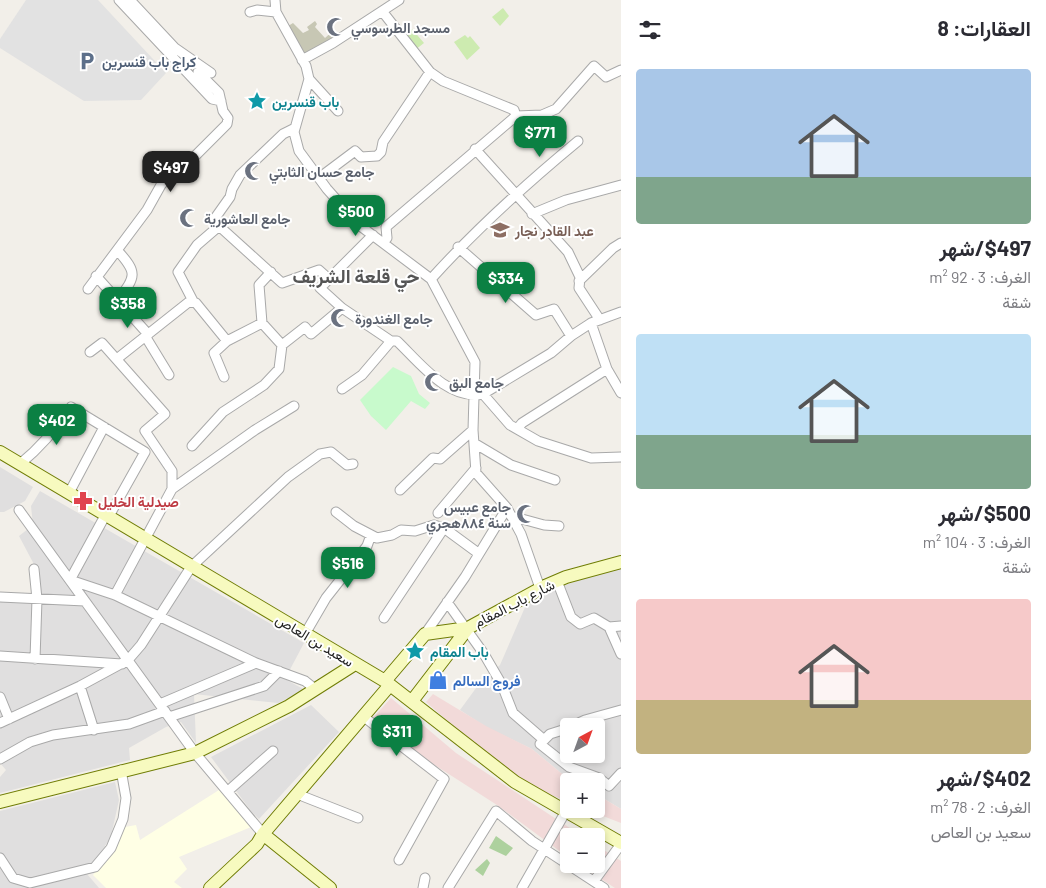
<!DOCTYPE html>
<html lang="ar">
<meta charset="utf-8">
<style>
body{margin:0;font-family:Barlow,Vazirmatn,sans-serif;background:#f7f7f7;color:#2b2b33;direction:rtl;height:100vh;display:flex;flex-direction:column;font-size:19px;white-space:nowrap}
*{box-sizing:border-box;margin:0}
p{font-size:16px;color:#7c7c81}
.icon{flex:none;width:28px;height:28px;fill:none;stroke:currentColor;stroke-width:2;stroke-linecap:round;stroke-linejoin:round}
.map{position:relative;flex:1;overflow:hidden;direction:ltr}
.details{display:flex;flex-direction:column;background:#fff;width:425px}
.details>*{flex:none}
.needle{width:32px;rotate:41deg}
.fabs{position:absolute;left:560px;top:718px;display:grid;gap:10px}
.fabs a{display:grid;place-items:center;width:45px;height:45px;border-radius:5px;background:#fff;box-shadow:0 2px 8px #0003;font-size:25px}
.price{position:absolute;translate:-50% -42px;padding:0 11px;border-radius:10px;background:#0b8043;color:#fff;font-size:16px;line-height:32px;filter:drop-shadow(0 1px 2px #0008)}
.price::after{content:'';position:absolute;left:50%;top:30px;width:15px;height:11px;margin-left:-8px;background:inherit;clip-path:polygon(0 0,100% 0,50% 100%)}
.price.active{background:#222;color:#fff}
ul{padding:0;list-style:none}
li{display:grid;align-content:center;gap:10px;height:265px;padding:0 15px}
li span{display:grid;place-items:center;height:155px;border-radius:5px;color:#555}
li>.icon{margin-inline-start:auto}
span .icon{width:90px;height:90px;fill:#fffc;stroke-width:1}
li b{font-size:21px}
h2{display:flex;justify-content:space-between;align-items:center;height:60px;padding:0 15px;font-size:21px}
main{display:flex;flex:1;min-height:0}
.map>svg:first-child{display:block}
</style>
<main>
<section class="details">
<h2>العقارات: 8<svg class="icon" aria-label="filters" viewBox="0 0 24 24"><path d="M4 7h16M4 17h16"/><circle cx="9" cy="7" r="2"/><circle cx="15" cy="17" r="2"/></svg></h2>
<ul>
<li><span style="background:linear-gradient(#a9c7e8 70%,#7fa58c 0)"><svg class="icon" aria-label="home" viewBox="0 0 24 24"><path d="M3 11l9-7 9 7M6 9v11h12V9"/></svg></span><div><b>$497/شهر</b><p>الغرف: 3 · 92 m²</p><p>شقة</p></div></li>
<li><span style="background:linear-gradient(#bfe0f5 65%,#7fa58c 0)"><svg class="icon" aria-label="home" viewBox="0 0 24 24"><path d="M3 11l9-7 9 7M6 9v11h12V9"/></svg></span><div><b>$500/شهر</b><p>الغرف: 3 · 104 m²</p><p>شقة</p></div></li>
<li><span style="background:linear-gradient(#f6c9c9 65%,#c2b280 0)"><svg class="icon" aria-label="home" viewBox="0 0 24 24"><path d="M3 11l9-7 9 7M6 9v11h12V9"/></svg></span><div><b>$402/شهر</b><p>الغرف: 2 · 78 m²</p><p>سعيد بن العاص</p></div></li>
</ul>
</section>
<div class="map">
<svg width="621" height="888" viewBox="0 0 621 888">
<rect width="100%" height="100%" fill="#f2efe9"/>
<!-- residential -->
<path fill="#e0dfdf" fill-rule="evenodd" d="M0 467 33 487 25 501 4 512H0Z
M40 491 304 643 285 679 305 690 278 703 194 694 196 743 181 722 166 727 129 748 130 760 0 793V777L6 770 0 763V598L37 600V570L19 536 33 525 31 506Z
M621 567V809L596 794V781H575L561 773 532 749 486 727 460 710 479 684 500 665 529 598 582 579ZM569 726H596V754H569Z
M311 705 339 732 259 819 251 811 211 757Z
M115 782 119 800 111 836 98 858 90 865 81 867 99 888H0V811Z"/>
<!-- commercial -->
<path fill="#f2dad9" d="M433 694 486 726 532 749 561 773 575 781H569V802L518 782 426 702Z
M391 698 456 753 582 836H569V858L497 805 430 762 373 718Z
M596 794 621 809V823L585 809H596Z
M596 845 621 861V888H615L578 864H596Z"/>
<!-- education -->
<path fill="#ffffe5" d="M219 790 251 827 179 857 187 869 174 882 182 888H106L93 875 117 844 125 827 136 825 140 840Z"/>
<!-- construction -->
<path fill="#c7c7b4" d="M315 21 317 24 315 27 325 38 334 30 339 35 302 56 285 28 293 23 303 33 309 30 307 27Z"/>
<!-- grass -->
<path fill="#cdebb0" d="M503 8 509 16 500 26 492 17Z
M412 29 424 43 415 50 403 36Z
M465 35 468 38 470 36 480 48 467 60 454 42Z"/>
<!-- forest -->
<path fill="#add19e" d="M496 836 513 848 506 856 489 848Z
M487 859 490 863 483 876 475 870Z"/>
<!-- park -->
<path fill="#c8facc" d="M393 367 411 376 419 394 430 403 425 409 411 401 386 430 371 416 360 400Z"/>
<!-- parking -->
<path fill="#e2e2e2" d="M26 0H98L166 73 141 100 84 101 0 48V39Z"/>
<g fill="none" stroke-linecap="round" stroke-linejoin="round">
<!-- street casing -->
<g stroke="#a9a9a9" stroke-width="11">
<path id="street" d="M119 0 212 99 221 101
M275 0 276 12 306 66 309 79 294 132 299 151 327 189 359 225 431 279 475 362 473 430 476 473 507 508 465 577 425 634
M382 11 430 72 443 81 514 110 516 116 386 227 387 238 383 243
M250 12 257 10 276 12
M302 60 333 43 399 0
M309 79 338 111
M516 116 542 115 556 109 594 66 606 77 621 70
M475 149 568 252 580 277 579 288 600 320
M319 178 355 151 361 157 377 156 381 152 383 142 430 72
M532 214 566 200 621 185
M219 226 282 283 319 270 329 279
M373 235 320 288 342 308 391 341H397C419 362 448 401 483 394L551 353 571 336 591 323 621 312
M458 247 536 315 554 309 571 336
M117 250C138 273 136 276 118 300
M96 276 147 333V339L169 375
M431 279C477 228 526 184 578 141
M579 281 613 248 621 243
M88 289 147 210 161 185 178 167 195 156 227 124 228 118 223 111 219 93 198 72 211 73 175 48 130 0
M193 301 178 272 197 245 219 226 213 221 230 197 232 189 240 175 283 134 295 128
M262 323 259 285 271 272
M591 323 607 369 621 393
M90 352 102 343 165 414 145 431 172 471V489L115 595
M118 358 190 301 196 303 227 341
M224 377 214 353 227 341 262 323 282 345 305 327 311 334 342 308
M342 389 362 375 391 341
M483 394 510 425 538 441 591 458 621 457
M517 429 522 423 607 369
M474 443 511 465 555 480
M192 446 223 412 264 385 279 369 282 345
M20 464C41 447 56 429 71 407L145 452 109 516
M172 489 255 430 294 406
M400 490 433 458 440 459 473 430
M69 493 104 427
M507 508 521 534 540 588
M19 510 195 753 263 834
M336 512 354 526 377 538 392 535 401 530 415 531 434 525 444 528 478 553
M438 513 476 468
M106 514 70 580 115 595 256 663 305 681 315 689
M511 516 544 525 559 526
M34 569 37 599 35 659
M557 581 571 617 580 624 594 618 609 627 621 654
M0 597 85 601
M447 602 484 654 502 685 513 713 544 740
M384 618 444 528
M609 627 621 626
M305 634 326 598 367 546 371 535
M0 656 122 664
M80 686 94 730
M0 697 9 719
M160 704 256 663
M169 717 264 686 279 671
M364 717 444 779 399 860
M0 723 80 686 128 660 141 645 191 567 288 477 320 454 331 452 347 465 353 464
M572 726 585 720 621 710
M569 728 550 734 540 744 569 767 599 778 609 786 621 773
M0 759 30 742 53 735 129 724 165 711
M228 791 273 751
M297 794 358 818
M0 858 13 878 30 883 95 867 111 848 123 819 126 798 121 770
M594 881 621 844
M423 888 425 878
M448 888 496 811 532 841 604 888
M522 888 566 811"/>
</g>
<!-- secondary casing -->
<g stroke="#707d05" stroke-width="14">
<path id="secondary" d="M0 452 385 681 515 782 621 843
M385 681 425 634 468 628
M412 701 468 628 545 586 566 577 621 562
M0 802 195 753 289 706 355 664
M263 834 330 888
M210 888 257 844 263 834 390 685"/>
</g>
<!-- street -->
<use href="#street" stroke="#fff" stroke-width="9"/>
<!-- secondary -->
<use href="#secondary" stroke="#f7fabf" stroke-width="12"/>
</g>
<!-- icons -->
<defs>
<g id="mosque-bare" transform="scale(1.5)"><path d="M3.5-4.9A6 6 0 1 0 3.5 4.9A5 5 0 1 1 3.5-4.9Z" fill="#6b7280" stroke="#fff" stroke-width="2.5" paint-order="stroke"/></g>
<g id="parking-bare" transform="scale(1.5)"><path d="M-3.5-5.5H1a3.5 3.5 0 0 1 0 7H-1V5.5H-3.5ZM-1-3.4V-.6H.8a1.4 1.4 0 0 0 0-2.8Z" fill="#5c6f8a" stroke="#fff" stroke-width="2.5" paint-order="stroke"/></g>
<g id="sight-bare" transform="scale(1.5)"><path d="M0-6L1.8-2.2L6-1.7L2.9 1.2L3.7 5.4L0 3.3L-3.7 5.4L-2.9 1.2L-6-1.7L-1.8-2.2Z" fill="#0f9aa8" stroke="#fff" stroke-width="2.5" paint-order="stroke"/></g>
<g id="school-bare" transform="scale(1.5)"><path d="M0-5L7-2L0 1L-7-2ZM-4 1L0 2.5L4 1V4Q0 6-4 4Z" fill="#8d6e63" stroke="#fff" stroke-width="2.5" paint-order="stroke"/></g>
<g id="pharmacy-bare" transform="scale(1.5)"><path d="M-2-6h4v4h4v4h-4v4h-4v-4h-4v-4h4Z" fill="#e0444e" stroke="#fff" stroke-width="2.5" paint-order="stroke"/></g>
<g id="shop-bare" transform="scale(1.5)"><path d="M-5-2.5h2.3a2.7 3.5 0 0 1 5.4 0H5L5.5 6h-11ZM-1.5-2.5h3a1.5 2.3 0 0 0-3 0Z" fill="#3f7fe0" stroke="#fff" stroke-width="2.5" paint-order="stroke"/></g>
</defs>
<g fill-rule="evenodd">
<use href="#mosque-bare" x="336" y="27"/>
<use href="#parking-bare" x="87" y="61"/>
<use href="#sight-bare" x="257" y="101"/>
<use href="#mosque-bare" x="254" y="171"/>
<use href="#mosque-bare" x="189" y="218"/>
<use href="#school-bare" x="500" y="230"/>
<use href="#mosque-bare" x="340" y="318"/>
<use href="#mosque-bare" x="434" y="382"/>
<use href="#pharmacy-bare" x="83" y="501"/>
<use href="#mosque-bare" x="526" y="514"/>
<use href="#sight-bare" x="415" y="651"/>
<use href="#shop-bare" x="438" y="680"/>
</g>
<g text-anchor="middle" dominant-baseline="central" stroke-width="4" stroke-linejoin="round" paint-order="stroke">
<!-- worship labels -->
<g font-size="14" font-weight="bold" fill="#5b616d" stroke="#fff" text-anchor="start">
<text x="351" y="27">مسجد الطرسوسي</text>
<text x="269" y="171">جامع حسان الثابتي</text>
<text x="204" y="218">جامع العاشورية</text>
<text x="355" y="318">جامع الغندورة</text>
<text x="449" y="382">جامع البق</text>
<text x="511" y="506" text-anchor="end">جامع عبيس<tspan x="511" dy="16">سنة ٨٨٤هجري</tspan></text>
</g>
<!-- service labels -->
<g font-size="14" font-weight="bold" fill="#4e5e75" stroke="#fff" text-anchor="start">
<text x="102" y="61">كراج باب قنسرين</text>
</g>
<!-- culture labels -->
<g font-size="14" font-weight="bold" fill="#0d838f" stroke="#fff" text-anchor="start">
<text x="272" y="101">باب قنسرين</text>
<text x="430" y="651">باب المقام</text>
</g>
<!-- education labels -->
<g font-size="14" font-weight="bold" fill="#785e54" stroke="#fff" text-anchor="start">
<text x="515" y="230">عبد القادر نجار</text>
</g>
<!-- health labels -->
<g font-size="14" font-weight="bold" fill="#be3a42" stroke="#fff" text-anchor="start">
<text x="98" y="501">صيدلية الخليل</text>
</g>
<!-- street labels -->
<g font-size="14" fill="#222" stroke="#fff">
<text transform="translate(514 603) rotate(-27)">شارع باب المقام</text>
<text transform="translate(315 640) rotate(31)">سعيد بن العاص</text>
</g>
<!-- shop labels -->
<g font-size="14" font-weight="bold" fill="#366cbe" stroke="#fff" text-anchor="start">
<text x="453" y="680">فروج السالم</text>
</g>
<!-- district labels -->
<g font-size="19" font-weight="bold" fill="#555" stroke="#fff">
<text x="356" y="275">حي قلعة الشريف</text>
</g>
</g>
</svg>
<div class="fabs">
<a><svg class="needle" viewBox="-14 -14 28 28"><path d="M0-13l5 13h-10z" fill="#e53935"/><path d="M0 13l5-13h-10z" fill="#7c7c81"/></svg></a>
<a>+</a>
<a>−</a>
</div>
<b class="price" style="left:540px;top:158px">$771</b>
<b class="price active" style="left:171px;top:193px">$497</b>
<b class="price" style="left:356px;top:237px">$500</b>
<b class="price" style="left:506px;top:304px">$334</b>
<b class="price" style="left:128px;top:329px">$358</b>
<b class="price" style="left:57px;top:446px">$402</b>
<b class="price" style="left:348px;top:589px">$516</b>
<b class="price" style="left:397px;top:757px">$311</b>
</div>
</main>
